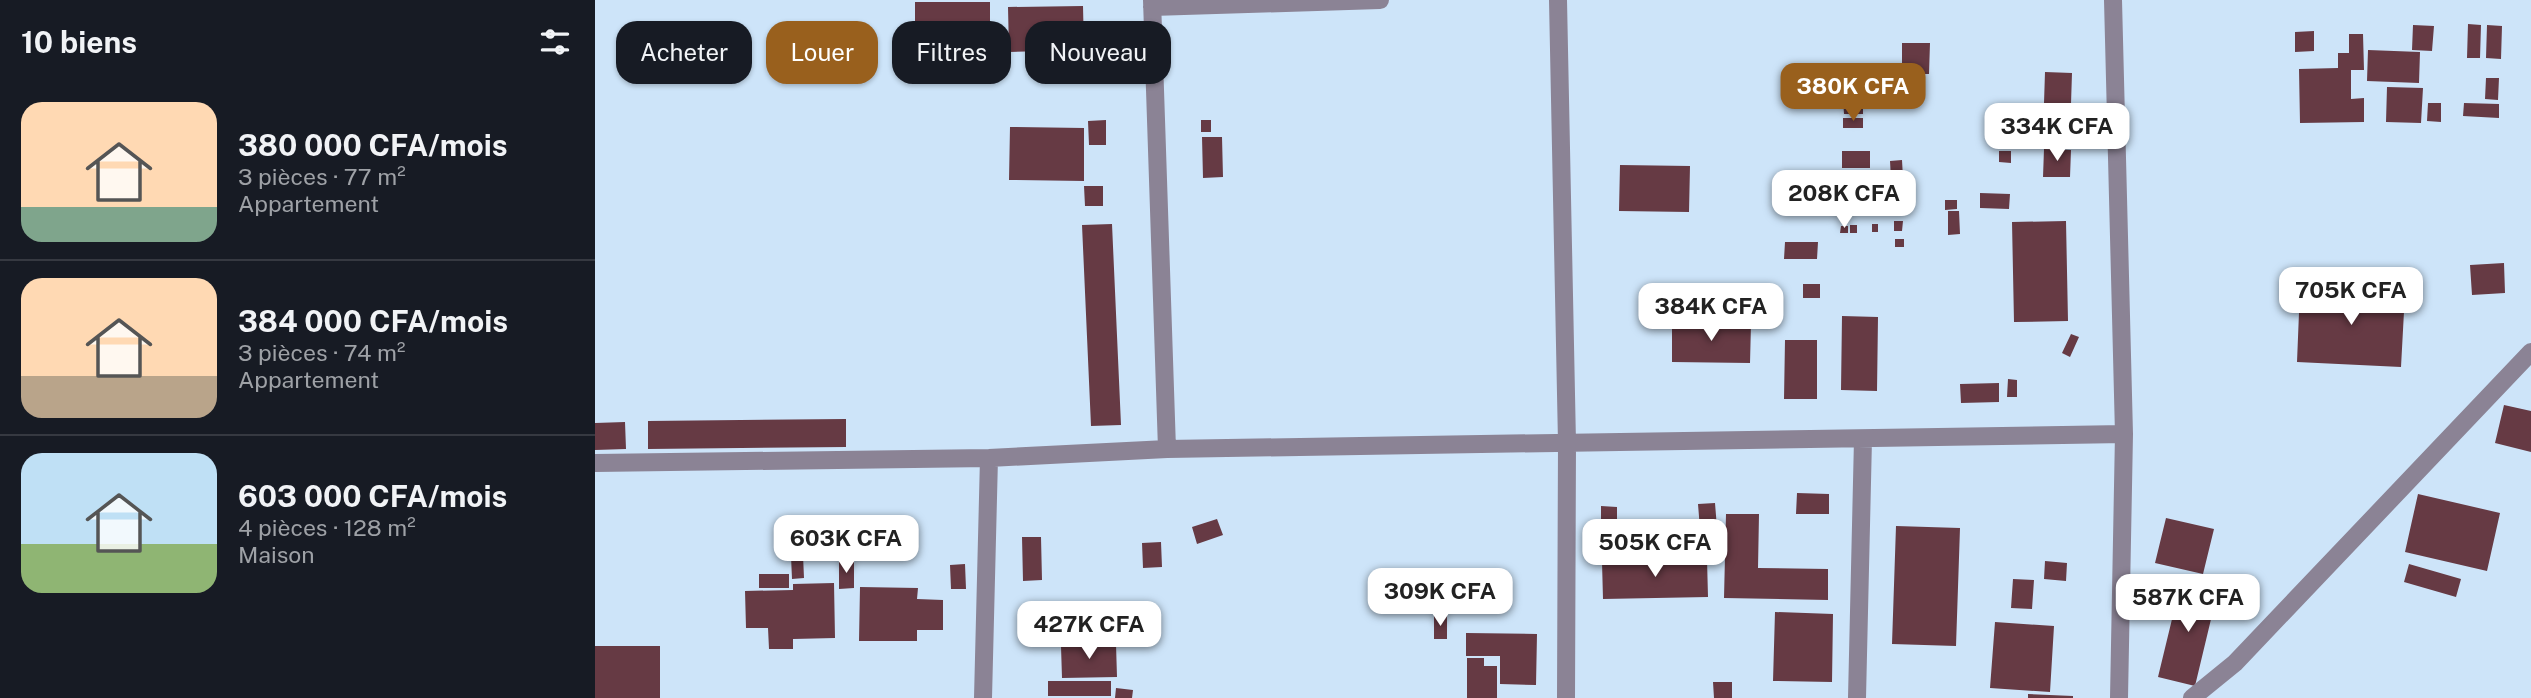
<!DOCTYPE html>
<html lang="fr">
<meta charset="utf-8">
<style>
body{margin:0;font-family:"Public Sans",sans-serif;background:#242831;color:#f1f3f6;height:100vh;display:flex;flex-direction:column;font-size:26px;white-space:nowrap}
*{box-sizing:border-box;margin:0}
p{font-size:23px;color:#9ea1a6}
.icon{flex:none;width:38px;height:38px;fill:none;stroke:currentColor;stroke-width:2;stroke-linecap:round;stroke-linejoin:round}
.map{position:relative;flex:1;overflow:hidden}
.drawer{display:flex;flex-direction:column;background:#171b24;width:595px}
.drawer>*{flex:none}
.guide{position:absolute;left:21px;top:21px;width:665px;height:63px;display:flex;gap:14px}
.price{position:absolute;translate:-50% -60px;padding:0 16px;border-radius:14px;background:#fff;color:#222;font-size:23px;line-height:46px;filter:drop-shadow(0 2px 4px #0008)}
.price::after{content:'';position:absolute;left:50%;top:42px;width:21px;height:16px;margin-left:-10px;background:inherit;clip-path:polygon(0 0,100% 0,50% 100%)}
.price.active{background:#99601d;color:#fff}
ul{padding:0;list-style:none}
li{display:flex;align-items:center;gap:21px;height:175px;padding:0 21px}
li+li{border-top:2px solid #363941}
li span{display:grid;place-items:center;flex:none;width:196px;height:140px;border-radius:21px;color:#555}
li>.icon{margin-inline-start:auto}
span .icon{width:84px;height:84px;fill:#fffc;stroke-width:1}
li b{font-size:30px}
h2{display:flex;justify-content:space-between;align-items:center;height:84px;padding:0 21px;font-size:30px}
.tag{padding:0 24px;border-radius:21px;background:#171b24;box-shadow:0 2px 5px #0004;font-size:24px;line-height:63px}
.tag.active{background:#99601d;color:#fff}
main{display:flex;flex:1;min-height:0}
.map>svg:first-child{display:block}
</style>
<main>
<section class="drawer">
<h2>10 biens<svg class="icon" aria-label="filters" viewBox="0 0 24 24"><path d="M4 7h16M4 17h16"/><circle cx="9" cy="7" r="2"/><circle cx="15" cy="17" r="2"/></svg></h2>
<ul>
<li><span style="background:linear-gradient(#ffd9b3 75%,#7fa58c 0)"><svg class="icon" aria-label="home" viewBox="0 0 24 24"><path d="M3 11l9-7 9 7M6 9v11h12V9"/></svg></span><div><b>380 000 CFA/mois</b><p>3 pièces · 77 m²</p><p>Appartement</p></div></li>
<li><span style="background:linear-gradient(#ffd9b3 70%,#b9a48a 0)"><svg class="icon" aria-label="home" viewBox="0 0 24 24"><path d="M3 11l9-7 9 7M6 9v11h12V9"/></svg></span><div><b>384 000 CFA/mois</b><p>3 pièces · 74 m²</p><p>Appartement</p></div></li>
<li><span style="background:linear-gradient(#bfe0f5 65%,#8fb573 0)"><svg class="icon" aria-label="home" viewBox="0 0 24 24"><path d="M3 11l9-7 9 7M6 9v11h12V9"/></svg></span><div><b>603 000 CFA/mois</b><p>4 pièces · 128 m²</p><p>Maison</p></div></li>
</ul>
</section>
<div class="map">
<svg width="1936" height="698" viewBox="0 0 1936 698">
<rect width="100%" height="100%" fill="#cde4f9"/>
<!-- building -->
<path fill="#663a44" d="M320 2H395V49H320Z
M488 6 489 50 414 52 413 7Z
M1873 24 1886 25 1885 58H1872Z
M1818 25 1839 26 1837 51 1817 50Z
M1892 25 1907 26 1906 59 1891 58Z
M1719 31V51L1700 52V32Z
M1754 34H1768L1769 70H1756V99L1769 98V122L1705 123 1704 69 1743 68V53H1754Z
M1307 43H1335L1334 74H1307Z
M1773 50 1825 52 1824 83 1772 81Z
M1450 72 1477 73 1475 135 1448 134Z
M1891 78H1904L1903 100 1890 99Z
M1792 87 1828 88 1826 123 1791 122Z
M1248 99H1268V114H1249Z
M1833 103H1846V122L1832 121Z
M1869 103 1904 104V118L1868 116Z
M1248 118H1268V128H1248Z
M511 120V145H494L493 121Z
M606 120H616V132H606Z
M415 127 489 128V181L414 180Z
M607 137H627L628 177 608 178Z
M1449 149 1476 150 1475 177H1448Z
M1247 151H1275V168H1247Z
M1404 151H1416V163L1404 162Z
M1307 160 1308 178 1296 179 1295 161Z
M1025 165 1095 166 1094 212 1024 211Z
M1251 185H1275V198H1251Z
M489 186H508V206H490Z
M1296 189H1306V200H1296Z
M1385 193 1415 194 1414 209 1385 208Z
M1350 200H1362V209L1350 210Z
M1353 211H1364L1365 234 1353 235Z
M1299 221H1308L1307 231H1299Z
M1471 221 1473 321 1419 322 1417 222Z
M517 224 526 425 496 426 487 225Z
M1277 224H1283V232H1277Z
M1255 225H1262V233H1255Z
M1246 226H1253V233H1245Z
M1300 239H1309V247H1300Z
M1190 242H1223L1222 259H1189Z
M1909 263 1910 293 1877 295 1875 265Z
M1208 284H1225V298H1208Z
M1705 288 1810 293 1806 367 1702 362Z
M1247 316 1283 317 1282 391 1246 390Z
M1077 323 1156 324 1155 363 1077 362Z
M1476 334 1484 337 1475 357 1467 353Z
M1190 340H1222V399H1189Z
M1413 379 1422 380V397H1412Z
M1404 383V402L1366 403 1365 384Z
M1909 405 1936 411V452L1900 443Z
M251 419V447L53 449V421Z
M30 422 31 449 0 450V423Z
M1202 493 1234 494V514H1201Z
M1823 494 1905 513 1892 571 1810 552Z
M1120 503 1122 528 1105 529 1103 504Z
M1006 506 1022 507V533H1006Z
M1131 514H1164L1163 568 1233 569V600L1129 598Z
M1571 518 1619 529 1608 574 1560 563Z
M622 519 628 535 602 544 597 527Z
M1301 526 1365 528 1361 646 1297 644Z
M427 537H446L447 580 428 581Z
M566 542 567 567 548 568 547 543Z
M208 555 209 578 197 579 196 556Z
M1112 559 1113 597 1008 599 1007 562Z
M244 561H259V588L244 589Z
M1450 561 1472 563 1471 581 1449 579Z
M370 564 371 589H356L355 565Z
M1814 564 1866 579 1861 597 1809 582Z
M164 574H194V588H164Z
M1418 579 1439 580 1437 609 1416 608Z
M1586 582 1623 590 1600 686 1563 677Z
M239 583 240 638 198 639V649H174L173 628H151L150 591 198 590V584Z
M265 587 323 588 322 599 348 600V630H322V641H264Z
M1180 612 1238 614 1237 682 1178 681Z
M839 616H852V639H839Z
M1400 622 1459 626 1455 692 1395 688Z
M871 633 942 634 941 685 905 684V656H871Z
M521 644 522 677 467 678 466 646Z
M0 646H65V698H0Z
M872 658H889V666H902V698H872Z
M453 681H516V696H453Z
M1118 682H1137V698H1119Z
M521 688 538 690 537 698H520Z
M1433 694 1478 696V698H1433Z"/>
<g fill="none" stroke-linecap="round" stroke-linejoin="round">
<!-- street -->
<path stroke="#8b8395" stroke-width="18" d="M557 0 572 449
M963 0 972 443 971 698
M1518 0 1529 434 1524 698
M557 7 785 0
M0 463 394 458 572 449 1529 434
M388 698 394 458
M1262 698 1268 439
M1597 698 1640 663 1936 352"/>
</g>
</svg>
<b class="price active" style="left:1258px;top:123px">380K CFA</b>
<b class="price" style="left:1462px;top:163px">334K CFA</b>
<b class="price" style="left:1249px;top:230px">208K CFA</b>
<b class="price" style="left:1756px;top:327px">705K CFA</b>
<b class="price" style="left:1116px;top:343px">384K CFA</b>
<b class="price" style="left:251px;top:575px">603K CFA</b>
<b class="price" style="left:1060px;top:579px">505K CFA</b>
<b class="price" style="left:845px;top:628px">309K CFA</b>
<b class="price" style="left:1593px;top:634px">587K CFA</b>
<b class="price" style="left:494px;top:661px">427K CFA</b>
<div class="guide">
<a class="tag">Acheter</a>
<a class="tag active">Louer</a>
<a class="tag">Filtres</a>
<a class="tag">Nouveau</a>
</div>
</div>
</main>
